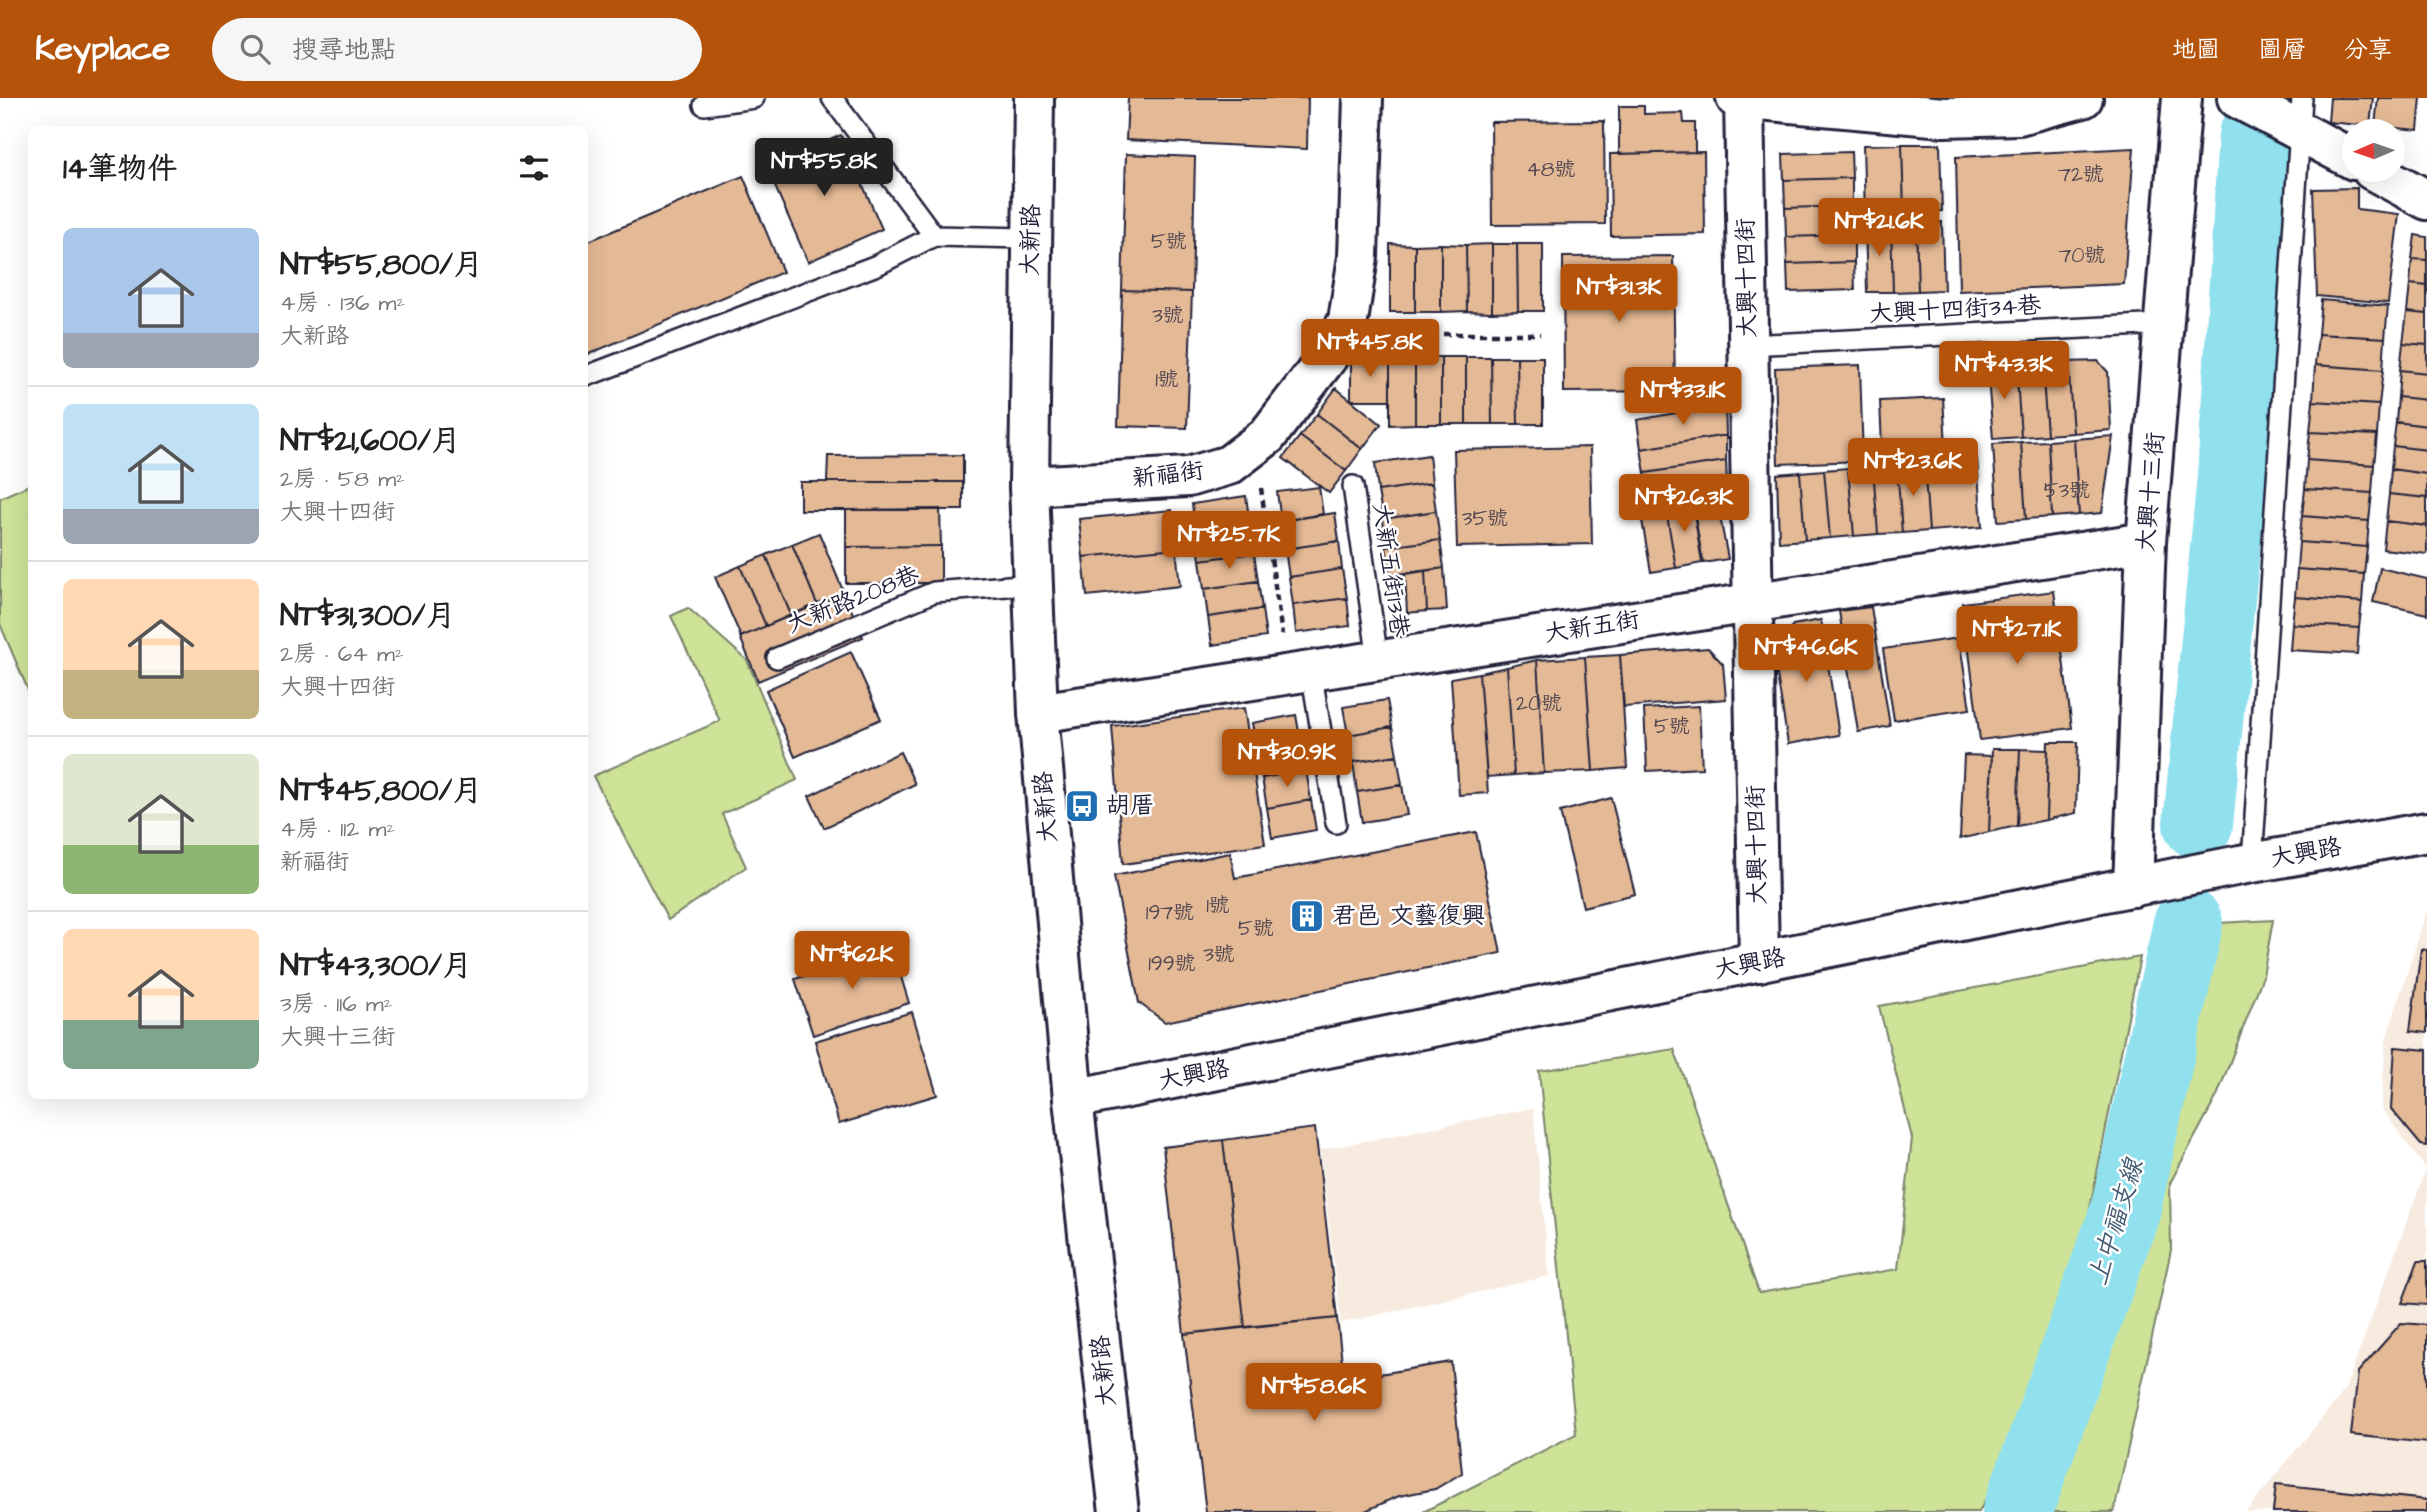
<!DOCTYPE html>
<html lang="zh-TW">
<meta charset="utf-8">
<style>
body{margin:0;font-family:"Architects Daughter","LXGW WenKai TC",sans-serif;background:#f6f6f6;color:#222;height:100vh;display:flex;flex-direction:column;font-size:26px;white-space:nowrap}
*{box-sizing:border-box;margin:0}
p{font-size:23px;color:#767676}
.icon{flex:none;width:38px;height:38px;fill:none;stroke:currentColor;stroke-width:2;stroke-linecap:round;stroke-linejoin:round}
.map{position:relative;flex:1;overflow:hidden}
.details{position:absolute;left:28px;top:28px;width:560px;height:973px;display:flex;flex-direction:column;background:#fff;border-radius:10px;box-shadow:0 7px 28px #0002}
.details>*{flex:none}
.needle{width:46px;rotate:268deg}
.tools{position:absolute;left:2342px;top:21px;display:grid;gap:14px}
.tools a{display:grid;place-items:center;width:63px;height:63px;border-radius:50%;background:#fff;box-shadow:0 7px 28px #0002;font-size:35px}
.price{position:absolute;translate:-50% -60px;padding:0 16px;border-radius:7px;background:#b45309;color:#fff;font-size:23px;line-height:46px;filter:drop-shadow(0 2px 4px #0008)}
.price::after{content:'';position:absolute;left:50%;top:42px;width:21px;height:16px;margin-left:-10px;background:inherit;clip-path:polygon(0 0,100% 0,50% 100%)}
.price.selected{background:#222;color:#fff}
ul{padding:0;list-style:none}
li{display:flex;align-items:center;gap:21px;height:175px;padding:0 35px}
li+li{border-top:2px solid #e0e0e0}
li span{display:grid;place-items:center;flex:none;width:196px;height:140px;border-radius:10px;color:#555}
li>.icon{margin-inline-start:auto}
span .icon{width:84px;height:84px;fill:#fffc;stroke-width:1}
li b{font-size:30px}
h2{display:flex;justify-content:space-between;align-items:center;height:84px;padding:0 35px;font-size:30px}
header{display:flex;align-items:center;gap:42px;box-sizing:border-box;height:98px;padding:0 35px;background:#b45309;color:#fff}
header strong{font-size:33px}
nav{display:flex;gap:38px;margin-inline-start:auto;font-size:24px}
.search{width:490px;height:63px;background:#f6f6f6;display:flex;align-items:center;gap:18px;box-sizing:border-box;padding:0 24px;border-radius:38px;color:#767676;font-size:26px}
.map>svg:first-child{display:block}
</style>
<header>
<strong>Keyplace</strong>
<div class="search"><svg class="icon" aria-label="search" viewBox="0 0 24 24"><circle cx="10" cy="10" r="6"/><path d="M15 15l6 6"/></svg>搜尋地點</div>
<nav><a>地圖</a><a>圖層</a><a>分享</a></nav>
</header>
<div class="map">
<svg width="2427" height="1414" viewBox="0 0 2427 1414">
<rect width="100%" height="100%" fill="#fff"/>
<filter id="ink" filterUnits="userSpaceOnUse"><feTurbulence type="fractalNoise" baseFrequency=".0143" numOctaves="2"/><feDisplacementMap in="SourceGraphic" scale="14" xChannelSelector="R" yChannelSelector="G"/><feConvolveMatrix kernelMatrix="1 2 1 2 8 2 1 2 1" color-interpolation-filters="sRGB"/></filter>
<g filter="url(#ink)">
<!-- built -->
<path fill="#f7eadf" d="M2427 812V1414H2246L2345 1292 2426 1071 2381 1010 2386 942Z
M1533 1010 1549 1178 1341 1225 1320 1052Z"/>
<!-- green -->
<path fill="#cee398" stroke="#78826a" stroke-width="2" d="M31 386V599L0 526V400Z
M688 510 747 562 797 682 722 716 746 769 668 822 593 678 720 623 671 518Z
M2273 822 2263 878 2217 998 2170 1085 2171 1152 2114 1414H2038L2060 1360 2120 1173 2191 892 2219 825Z
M2140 859 2081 1155 1999 1375 1979 1414H1423L1576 1336 1539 973 1674 951 1759 1195 1898 1171 1912 1040 1879 908Z"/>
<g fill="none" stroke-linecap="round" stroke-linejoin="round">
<!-- river -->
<path stroke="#90e0ee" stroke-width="70" d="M2198 726 2232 379 2253 38
M2017 1414 2125 1114 2188 826"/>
</g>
<!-- building -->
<path fill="#e4b995" stroke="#22223b" stroke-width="2" d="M1128 0H1308L1307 51 1126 42Z
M2330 0H2373L2370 28 2328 24Z
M2378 0H2421L2418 32 2375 28Z
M1619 8H1644V16L1683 15 1684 25H1695V54L1619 56Z
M1604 23 1605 126 1492 127 1491 24Z
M841 37 882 131 808 164 767 70Z
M1902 46H1940L1942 113 1904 115Z
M1902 46 1904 115 1865 116 1863 47Z
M2134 50 2124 186 1959 193 1956 59Z
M1704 54 1705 136 1611 138 1610 56Z
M1851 54 1852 80 1784 82 1783 56Z
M1126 56 1195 59 1192 194 1122 192Z
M743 78 783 174 584 258V145Z
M1852 80V108L1785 110 1784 82Z
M2357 90V111L2399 116 2388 205 2317 198 2313 91Z
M1852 108 1854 137 1786 139 1785 110Z
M1942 124 1944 192 1918 193 1916 125Z
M1916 125 1918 193 1893 194 1891 126Z
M1865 126H1891L1893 194H1867Z
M1854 137V164L1787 166 1786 139Z
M2415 137 2427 139V162L2412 161Z
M1390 146 1415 147V214H1390Z
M1441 146 1466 147 1467 213 1441 214Z
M1441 146V214H1415V147Z
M1492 146H1517L1518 213 1492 214Z
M1492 146V214L1467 213 1466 147Z
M1517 146H1543V213H1518Z
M1673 158 1675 293 1564 294 1563 159Z
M2412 161 2427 162V188L2410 186Z
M1854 164 1855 192 1788 194 1787 166Z
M2410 186 2427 188V216L2407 214Z
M1122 192 1192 194 1187 330 1118 328Z
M2321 202 2388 208 2385 240 2318 236Z
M2407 214 2427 216V247L2403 245Z
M2318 236 2385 240 2383 272 2315 267Z
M2403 245 2427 247V275L2400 272Z
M1351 259H1390V302H1351Z
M1390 259H1415V326L1390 327Z
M1415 259H1441V326H1415Z
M1441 259H1466V326H1441Z
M1466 259H1491L1492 326H1466Z
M1491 259H1517L1518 326H1492Z
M1517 259H1543V326H1518Z
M2098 263 2108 274 2111 332 2073 335 2068 264Z
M2068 264 2073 335 2047 337 2042 265Z
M2016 265 2021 339 1993 341 1987 267Z
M2016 265H2042L2047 337 2021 339Z
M1860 267 1863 363 1778 366 1775 270Z
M2315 267 2383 272 2379 307 2313 303Z
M2400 272 2427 275V302L2398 299Z
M1336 290 1381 326 1362 351 1317 316Z
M2398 299 2427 302V328L2396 324Z
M1943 300 1946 347 1882 350 1880 303Z
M2313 303 2379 307 2377 337 2310 334Z
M1725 306 1726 337 1641 351 1637 322Z
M1317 316 1362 351 1346 373 1300 338Z
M2396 324 2427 328V352L2393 348Z
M2310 334 2377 337 2374 367 2307 362Z
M1726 337V363L1645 375 1641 351Z
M1300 338 1346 373 1329 395 1283 360Z
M2113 338 2102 415 2079 417 2074 341Z
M2074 341 2079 417 2052 419 2048 343Z
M2048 343 2052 419 2026 421 2021 344Z
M2021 344 2026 421 1998 423 1993 346Z
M2393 348 2427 352V376L2391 371Z
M1590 349 1592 446 1457 449 1454 352Z
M963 357V384H827L828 358Z
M1429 357 1432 385 1378 393 1375 365Z
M1977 361 1982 429 1929 433 1924 365Z
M2307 362 2374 367 2372 395 2305 391Z
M1726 363 1727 387 1648 400 1645 375Z
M1924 365 1929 433 1902 435 1897 367Z
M1897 367 1902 435 1878 436 1873 369Z
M1873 369 1878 436 1854 438 1848 370Z
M1848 370 1854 438 1830 440 1824 372Z
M2391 371 2427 376V400L2389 396Z
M1824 372 1830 440 1805 442 1800 374Z
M1800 374 1805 442 1779 444 1777 376Z
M800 384H963V412H800Z
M1432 385 1436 413 1383 421 1378 393Z
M1319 389 1323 416 1281 423 1277 394Z
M2305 391 2372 395 2369 423 2302 418Z
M2389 396 2427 400V428L2386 423Z
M1716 397 1728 461 1703 465 1692 401Z
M1246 398 1250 427 1196 434 1192 406Z
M1692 402 1702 465 1676 470 1665 406Z
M1665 406 1676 470 1651 474 1640 411Z
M940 411 941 448 846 449V412Z
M1172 412 1176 450 1083 459 1079 421Z
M1436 413 1440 442 1386 449 1383 421Z
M1335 415 1339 443 1285 451 1281 423Z
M2302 418 2369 423 2367 449 2299 444Z
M2386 423 2427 428V456L2383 451Z
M1250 427 1254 455 1200 462 1196 434Z
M819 435 844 495 817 506 792 446Z
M1440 442 1444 470 1390 477 1386 449Z
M1339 443 1342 471 1289 479 1285 451Z
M2299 444 2367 449 2364 476 2297 471Z
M792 446 817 506 791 517 766 457Z
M941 448V485H846V449Z
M1176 450 1180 488 1087 498 1083 459Z
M1254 455 1258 483 1204 491 1200 462Z
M766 457 791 517 766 528 740 468Z
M740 468 766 528 741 539 715 479Z
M1444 470 1447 512 1427 513 1425 473Z
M2380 470 2427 481V516L2373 504Z
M1342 471 1347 500 1293 507 1289 479Z
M2297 471 2364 476 2362 504 2295 499Z
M1425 473 1427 513 1407 515 1405 476Z
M1258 483 1262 511 1208 519 1204 491Z
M2054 493 2072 630 1980 642 1963 505Z
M844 495 863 539 758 583 740 539Z
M2295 499 2362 504 2359 530 2292 526Z
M1347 500 1350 528 1296 535 1293 507Z
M1871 509 1890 628 1858 634 1839 513Z
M1262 511 1266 539 1212 547 1208 519Z
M1821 522 1839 637 1788 646 1773 551 1793 527Z
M2292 526 2359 530 2357 556 2290 552Z
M1959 540 1970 611 1894 622 1883 551Z
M1708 550 1723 566 1726 601 1624 609 1620 557Z
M851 554 881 621 795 659 766 592Z
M1620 557 1627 670 1593 673 1585 559Z
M1585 559 1593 673 1544 675 1537 562Z
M1537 562 1544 675 1514 677 1507 569Z
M1507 569 1514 677 1487 679 1479 575Z
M1479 575 1488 695 1459 697 1451 580Z
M1387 602 1392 629 1348 637 1343 609Z
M1699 608 1702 670 1647 673 1644 611Z
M1244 610 1265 746 1123 766 1112 628Z
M1296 617 1301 645 1257 652 1252 625Z
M1392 629 1397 657 1353 664 1348 637Z
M2048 644H2078L2076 715 2046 722Z
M1301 645 1306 672 1262 680 1257 652Z
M1992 651H2020L2017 728 1989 734Z
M2020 651 2048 652 2046 722 2017 728Z
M900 654 915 686 824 730 809 698Z
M1397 657 1402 687 1357 694 1353 664Z
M1964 657 1992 658 1989 734 1960 741Z
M1306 672 1311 702 1267 710 1262 680Z
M1402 687 1407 717 1362 724 1357 694Z
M1611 700 1635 796 1583 809 1560 714Z
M1311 702 1316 732 1272 740 1267 710Z
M1476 734 1501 855 1165 924 1139 905 1114 778 1230 755 1235 780Z
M892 849 909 905 813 937 795 881Z
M2421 851 2427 852V935L2410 933Z
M912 914 937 997 839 1026 815 943Z
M2395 949 2427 952V1048L2421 1047 2391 1011Z
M1315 1030 1337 1220 1245 1229 1223 1042Z
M1223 1042 1245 1229 1184 1236 1163 1049Z
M2418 1163H2427V1207L2402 1205Z
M1337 1220 1344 1282 1451 1264 1462 1375 1435 1391 1399 1398 1363 1414H1206L1184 1236Z
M2401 1225 2427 1227V1345L2351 1337 2358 1274Z
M2276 1386 2427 1402V1414H2273Z"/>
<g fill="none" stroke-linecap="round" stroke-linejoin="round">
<!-- lane casing -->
<g stroke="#22223b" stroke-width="24">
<path id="lane" d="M832 0 934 138 1031 140
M704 7 754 0
M1748 247 2165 226
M584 279 877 167 934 138
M1353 388 1378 562
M777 560 934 494 1033 486
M1311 572 1336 725
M2252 764 2302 0"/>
</g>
<!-- street casing -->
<g stroke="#22223b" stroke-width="44">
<path id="street" d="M1736 0 1943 19 2019 17 2083 0
M1744 0 1759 864
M2237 0 2354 62
M2372 72 2427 102
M1029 388 1188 379 1229 367 1267 338 1327 260 1348 223 1358 159 1363 0
M1038 615 2146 444
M2133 789 2146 444 2182 0"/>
</g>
<!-- secondary casing -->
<g stroke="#22223b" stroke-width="44">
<path id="secondary" d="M1034 0 1029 388 1038 615 1073 1001 1119 1414
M1073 1001 2240 767 2427 734"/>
</g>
<!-- path -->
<path stroke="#22223b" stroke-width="4.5" stroke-dasharray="7 5" stroke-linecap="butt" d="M1383 236H1540
M1261 390 1282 537"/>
<!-- lane -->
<use href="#lane" stroke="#fff" stroke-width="19"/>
<!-- street -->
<use href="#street" stroke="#fff" stroke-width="38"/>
<!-- secondary -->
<use href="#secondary" stroke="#fff" stroke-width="38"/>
</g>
</g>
<!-- icons -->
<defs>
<g id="bus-square" transform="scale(1.75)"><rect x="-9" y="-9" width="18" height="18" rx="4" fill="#1f6fb2" stroke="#fff"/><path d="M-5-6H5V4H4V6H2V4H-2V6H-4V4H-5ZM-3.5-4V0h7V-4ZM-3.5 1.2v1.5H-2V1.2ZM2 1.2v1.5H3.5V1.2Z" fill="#fff"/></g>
<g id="building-square" transform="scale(1.75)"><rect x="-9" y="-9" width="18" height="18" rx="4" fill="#1f6fb2" stroke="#fff"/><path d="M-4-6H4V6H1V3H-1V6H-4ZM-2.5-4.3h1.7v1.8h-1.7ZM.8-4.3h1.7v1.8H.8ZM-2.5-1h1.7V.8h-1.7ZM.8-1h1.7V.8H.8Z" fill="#fff"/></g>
</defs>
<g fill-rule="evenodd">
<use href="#bus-square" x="1082" y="708"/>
<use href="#building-square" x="1307" y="818"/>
</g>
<g text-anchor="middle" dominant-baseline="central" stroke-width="5" stroke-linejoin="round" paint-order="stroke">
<!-- number labels -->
<g font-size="21" fill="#524852">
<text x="1551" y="71">48號</text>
<text x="2081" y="76">72號</text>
<text x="1169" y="143">5號</text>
<text x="2082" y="157">70號</text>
<text x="1168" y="217">3號</text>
<text x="1167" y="281">1號</text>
<text x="2067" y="392">53號</text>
<text x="1485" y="420">35號</text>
<text x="1539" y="605">20號</text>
<text x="1672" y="628">5號</text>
<text x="1218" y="807">1號</text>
<text x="1170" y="814">197號</text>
<text x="1256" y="830">5號</text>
<text x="1219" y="856">3號</text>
<text x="1172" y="865">199號</text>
</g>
<!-- street labels -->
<g font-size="24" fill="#22223b" stroke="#fff">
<text transform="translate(1031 142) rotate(-89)">大新路</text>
<text transform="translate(1747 180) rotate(-91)">大興十四街</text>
<text transform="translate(1955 212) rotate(-3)">大興十四街34巷</text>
<text transform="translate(1168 377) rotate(-7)">新福街</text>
<text transform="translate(2151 394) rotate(-85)">大興十三街</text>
<text transform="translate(1390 472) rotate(82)">大新五街13巷</text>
<text transform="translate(853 502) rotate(-22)">大新路208巷</text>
<text transform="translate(1592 529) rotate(-9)">大新五街</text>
<text transform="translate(1046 709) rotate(-95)">大新路</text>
<text transform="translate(1757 747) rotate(-91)">大興十四街</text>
<text transform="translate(2306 755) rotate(-10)">大興路</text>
<text transform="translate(1750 866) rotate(-11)">大興路</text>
<text transform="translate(1194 977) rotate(-11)">大興路</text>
<text transform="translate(1104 1273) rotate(-96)">大新路</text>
</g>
<!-- poi labels -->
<g font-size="24" fill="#22223b" stroke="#fff" text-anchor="start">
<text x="1106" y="708">胡厝</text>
<text x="1332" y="818">君邑 文藝復興</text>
</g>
<!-- water labels -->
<g font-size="26" font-style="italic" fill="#435b71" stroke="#fff">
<text transform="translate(2116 1124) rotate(-73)">上中福支線</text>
</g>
</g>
</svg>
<div class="tools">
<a><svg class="needle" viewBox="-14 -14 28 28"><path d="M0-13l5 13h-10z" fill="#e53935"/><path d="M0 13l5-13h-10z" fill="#767676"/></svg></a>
</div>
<b class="price selected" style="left:824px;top:100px">NT$55.8K</b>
<b class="price" style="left:1879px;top:160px">NT$21.6K</b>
<b class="price" style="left:1619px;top:226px">NT$31.3K</b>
<b class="price" style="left:1370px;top:281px">NT$45.8K</b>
<b class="price" style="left:2004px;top:303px">NT$43.3K</b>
<b class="price" style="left:1683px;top:329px">NT$33.1K</b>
<b class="price" style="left:1913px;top:400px">NT$23.6K</b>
<b class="price" style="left:1684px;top:436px">NT$26.3K</b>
<b class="price" style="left:1229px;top:473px">NT$25.7K</b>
<b class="price" style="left:2017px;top:568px">NT$27.1K</b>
<b class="price" style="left:1806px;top:586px">NT$46.6K</b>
<b class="price" style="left:1287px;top:691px">NT$30.9K</b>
<b class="price" style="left:852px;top:893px">NT$62K</b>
<b class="price" style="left:1314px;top:1325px">NT$58.6K</b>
<section class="details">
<h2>14筆物件<svg class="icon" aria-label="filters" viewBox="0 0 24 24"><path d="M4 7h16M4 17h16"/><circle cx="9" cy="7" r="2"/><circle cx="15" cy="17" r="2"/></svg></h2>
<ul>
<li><span style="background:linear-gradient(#a9c7e8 75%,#9aa5b1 0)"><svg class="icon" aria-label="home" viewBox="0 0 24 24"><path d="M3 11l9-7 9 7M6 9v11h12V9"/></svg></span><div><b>NT$55,800/月</b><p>4房 · 136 m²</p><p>大新路</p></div></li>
<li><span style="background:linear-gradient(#bfe0f5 75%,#9aa5b1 0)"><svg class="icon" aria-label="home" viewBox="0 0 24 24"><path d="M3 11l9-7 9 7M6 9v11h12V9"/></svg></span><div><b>NT$21,600/月</b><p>2房 · 58 m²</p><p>大興十四街</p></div></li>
<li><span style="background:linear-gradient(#ffd9b3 65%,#c2b280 0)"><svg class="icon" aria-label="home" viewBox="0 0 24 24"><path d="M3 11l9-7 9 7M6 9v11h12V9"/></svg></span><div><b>NT$31,300/月</b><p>2房 · 64 m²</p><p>大興十四街</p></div></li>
<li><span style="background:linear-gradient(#dfe7d0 65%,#8fb573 0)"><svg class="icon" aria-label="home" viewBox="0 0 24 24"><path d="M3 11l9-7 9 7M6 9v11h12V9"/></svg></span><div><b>NT$45,800/月</b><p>4房 · 112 m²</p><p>新福街</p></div></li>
<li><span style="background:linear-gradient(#ffd9b3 65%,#7fa58c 0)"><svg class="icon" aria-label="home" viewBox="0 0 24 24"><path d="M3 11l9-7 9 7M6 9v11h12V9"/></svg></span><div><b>NT$43,300/月</b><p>3房 · 116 m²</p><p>大興十三街</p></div></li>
</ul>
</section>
</div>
